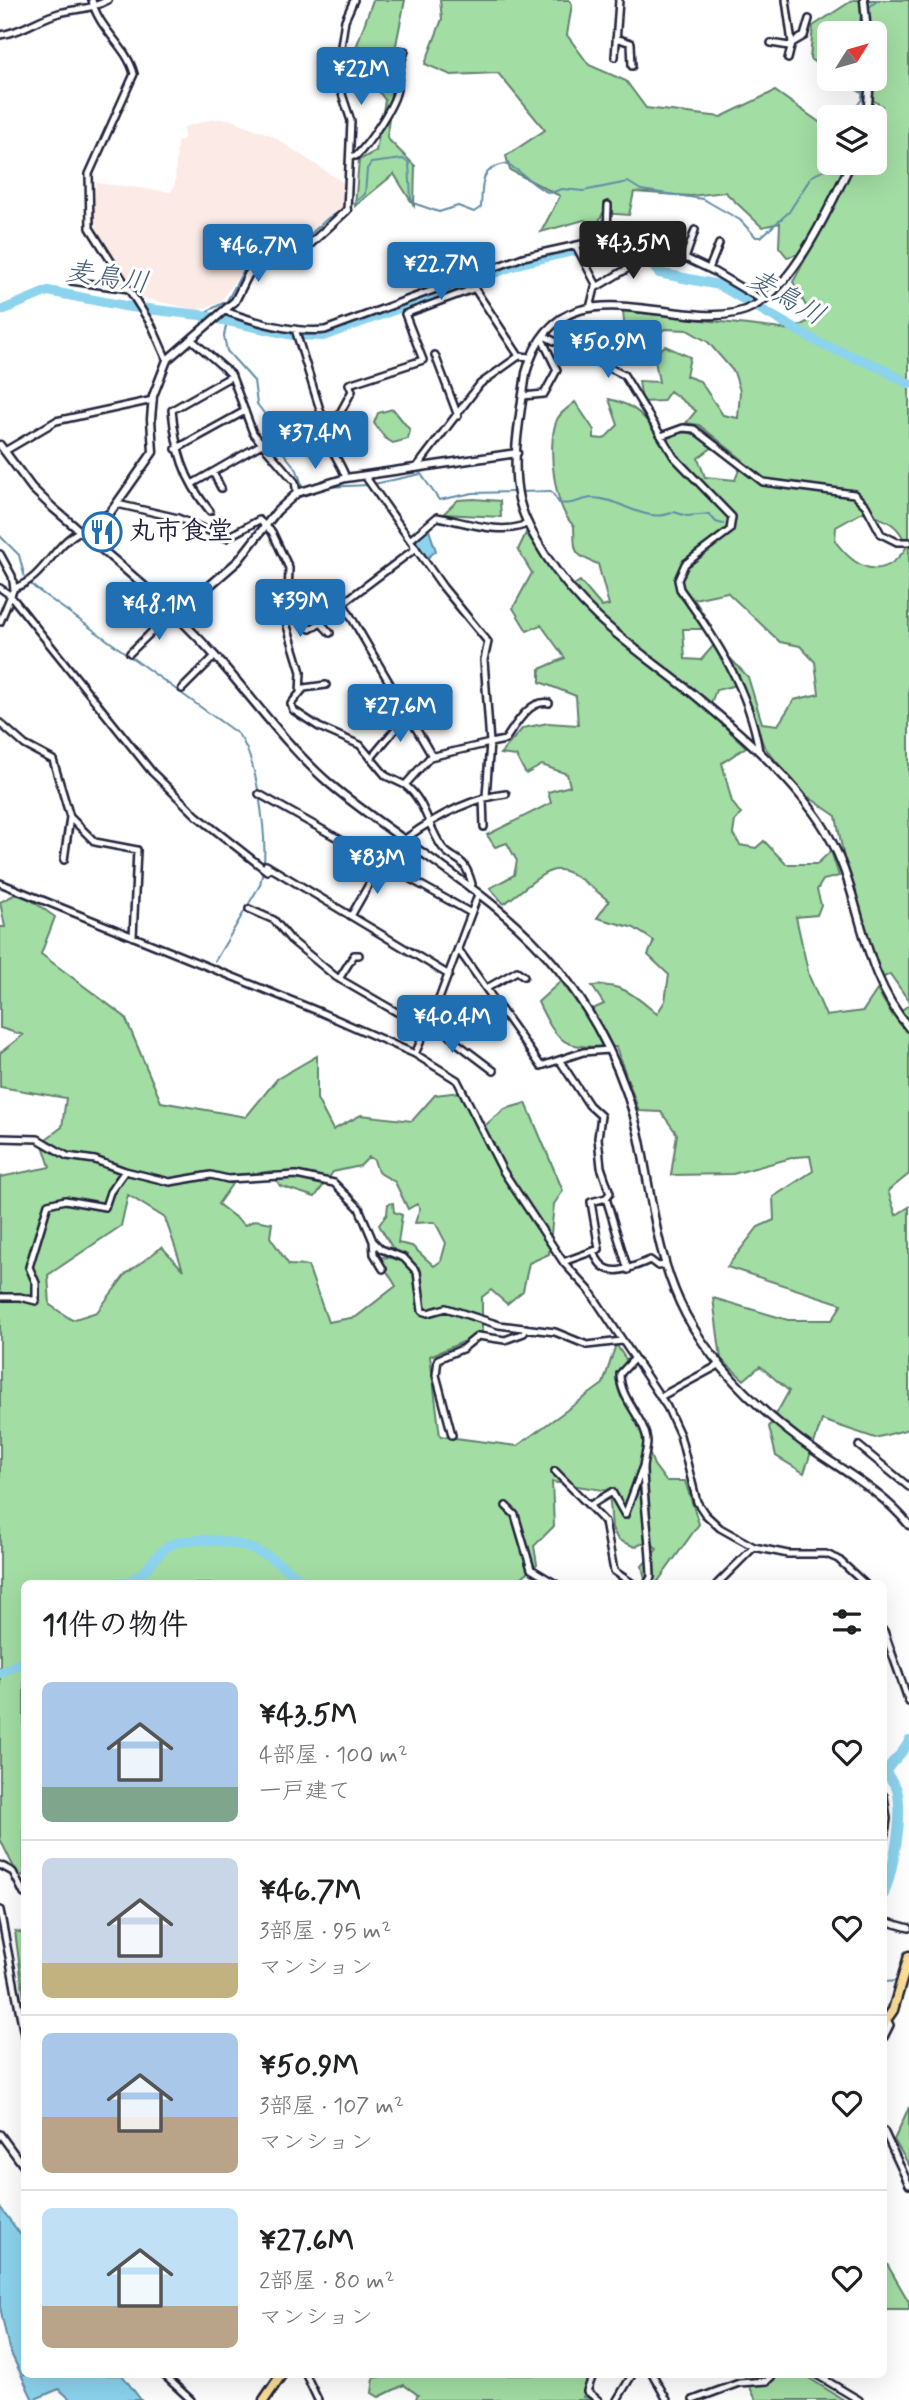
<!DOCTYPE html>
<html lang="ja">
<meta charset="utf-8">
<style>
body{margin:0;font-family:Mynerve,"Klee One",sans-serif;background:#f6f6f6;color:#202124;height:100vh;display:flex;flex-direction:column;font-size:26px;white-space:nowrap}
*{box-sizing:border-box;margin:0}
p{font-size:23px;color:#757577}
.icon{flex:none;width:38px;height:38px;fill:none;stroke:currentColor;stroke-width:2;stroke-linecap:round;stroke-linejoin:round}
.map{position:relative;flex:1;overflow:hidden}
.details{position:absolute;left:21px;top:1580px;width:866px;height:798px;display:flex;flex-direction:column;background:#fff;border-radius:10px;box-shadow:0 7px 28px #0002}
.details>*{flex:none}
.needle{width:46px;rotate:53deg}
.controls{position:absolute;left:817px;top:21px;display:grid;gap:14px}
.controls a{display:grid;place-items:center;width:70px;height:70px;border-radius:10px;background:#fff;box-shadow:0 7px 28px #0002;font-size:35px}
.price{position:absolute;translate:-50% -60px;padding:0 16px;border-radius:7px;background:#1f6fb2;color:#fff;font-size:23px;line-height:46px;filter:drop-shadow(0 2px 4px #0008)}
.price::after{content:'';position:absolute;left:50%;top:42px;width:21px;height:16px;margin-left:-10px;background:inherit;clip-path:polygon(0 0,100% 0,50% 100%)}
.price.selected{background:#222;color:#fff}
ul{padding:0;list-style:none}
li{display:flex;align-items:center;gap:21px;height:175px;padding:0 21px}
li+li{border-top:2px solid #e0e0e0}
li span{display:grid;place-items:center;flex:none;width:196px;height:140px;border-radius:10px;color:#555}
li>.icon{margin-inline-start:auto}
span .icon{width:84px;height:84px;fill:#fffc;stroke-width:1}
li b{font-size:30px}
h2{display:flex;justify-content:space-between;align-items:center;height:84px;padding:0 21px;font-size:30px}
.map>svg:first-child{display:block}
</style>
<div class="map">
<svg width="909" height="2400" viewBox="0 0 909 2400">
<rect width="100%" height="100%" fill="#fff"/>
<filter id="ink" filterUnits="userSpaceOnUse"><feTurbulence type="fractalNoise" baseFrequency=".0143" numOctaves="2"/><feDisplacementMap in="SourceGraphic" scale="14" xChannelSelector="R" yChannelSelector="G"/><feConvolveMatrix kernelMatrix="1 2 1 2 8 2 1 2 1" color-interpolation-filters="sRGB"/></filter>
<g filter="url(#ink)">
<!-- built -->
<path fill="#fceae6" d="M213 119H229L271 135 347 185 345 204 300 241 262 251 243 262 241 272 220 303 197 310 138 297 98 232 94 218 96 183 171 192 175 184 177 142 184 139V127Z"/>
<!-- green -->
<path fill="#a2dda3" stroke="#62806f" stroke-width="2" fill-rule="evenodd" d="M373 0H405L395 50 387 138 415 166 414 206 394 174 355 206 359 160 376 151 385 100 353 56Z
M440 0H569L572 4 567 35 589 65 626 81 646 108 721 117 775 91 829 129 830 163H875V127L880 124 882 106 840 79H875V33H830L829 72 810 59 813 26 853 0H909V1001L890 974 882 978 874 952 869 947 844 859 836 816 800 791 764 746 730 658 748 677 762 723 778 725 794 700 819 694 815 662 800 646 780 642 727 592 694 599 711 626 707 629H683L685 659 701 660 714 645 726 658 737 685 716 690 708 711 746 747 722 763 732 802 741 814 735 821 733 834 740 845 756 848 764 841 786 864H817L831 851 839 876 823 880 817 890 821 905 817 915 796 917 809 976 826 1016 863 1011 877 990 893 1016 909 1005V1174L888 1191 896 1215 909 1207V1429L875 1438 822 1420 804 1473 776 1456 769 1427 789 1391 760 1366 744 1380 721 1359 713 1298 788 1320H832L842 1304 727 1267 758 1227 774 1220 773 1197 813 1171 810 1156 795 1157 733 1174 671 1175 677 1134 661 1112 639 1111 616 1047C565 1047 560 1049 538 1002L561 981 584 1013 604 1004 592 986C623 983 634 995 657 1014L665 1001 669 975 648 955 654 941 634 928 597 918 609 901C553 856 559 862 504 904L490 888 514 875 517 861 507 843 495 847 487 835 551 803 548 792 570 786 567 774 542 765 526 774 516 756 500 754 523 728 548 723 578 725 576 696 540 682V669L565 658 541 625 527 631 513 608 532 573 518 550 526 533 566 590 580 581 602 607 609 605 598 564C572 555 575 552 574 526 554 508 547 447 556 422 558 414 568 408 575 402L594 430V438L604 439 618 425 609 399C636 405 646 417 660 440 688 430 690 428 713 447L698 458 705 477 735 480 743 460 699 425 686 423 696 411 670 391 663 401 642 402 639 381 659 382 654 355 665 346 690 357 686 376 700 381 723 415 738 418 740 391 734 372 708 342 687 330 665 329 651 338 626 343 623 311 791 330 813 319 793 282 809 252 787 257 779 247 780 223 762 227 725 192 691 196 634 192 629 215 603 213 597 225 584 220 541 232 560 196 510 170 506 156 545 130 498 73 451 75 425 64 442 19ZM863 512C884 519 902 524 906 548 882 583 855 568 835 541L836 527Z
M393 409 410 430 408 439 393 443 385 438 374 423 378 413Z
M474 499 500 501 501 517 443 514 458 500Z
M20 892 55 917 41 954 125 1017 161 1102 246 1117 277 1079 317 1056V1099L333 1130 361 1115 412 1121 435 1095 460 1092 483 1127 505 1109 526 1103 563 1191 554 1204 549 1254 529 1263 523 1291 507 1304 491 1290 482 1297V1334L430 1356 440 1436 517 1446 603 1384 616 1344 627 1361 619 1373 617 1384 621 1397 632 1408 654 1465 666 1481H685L699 1524 656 1584H646L642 1566 657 1549 649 1540 635 1547 618 1540 612 1528 609 1491 552 1482 554 1526 534 1546 537 1564 514 1584H24V1876L17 1874 0 1839V1177L50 1167 42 1142 62 1127 66 1098 0 1087V1053L23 1035 0 1028V927H5L0 902ZM369 1157 374 1160 378 1172 395 1182 408 1209 417 1204 420 1208 415 1223 435 1222 446 1243 441 1261 434 1266 412 1246 398 1243 402 1215 394 1212 393 1203 388 1204 387 1214 379 1225 394 1251 392 1258 378 1257 396 1286 356 1317 328 1322 308 1266 289 1265 270 1237 272 1223 255 1220 245 1225 218 1204 237 1177 271 1171 280 1186 315 1197 333 1172 360 1166ZM128 1195 165 1218 183 1270 162 1247 126 1274 97 1312 72 1320 50 1305 48 1275 121 1226Z
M15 1931 24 1933V1997L23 1991Z
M909 2107V2165L894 2140Z
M884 2259 909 2302V2309H884Z
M389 2375H592L583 2397 604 2400H415L418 2395 404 2385 379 2397 372 2393 374 2378Z
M744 2375H804L844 2400H756Z"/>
<!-- water -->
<path fill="#8cd3ed" stroke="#628ca6" stroke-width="2" d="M428 527 436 551 427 558 415 542Z
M0 2207 24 2239V2375H122L141 2400H71L59 2389 33 2400 9 2349 0 2307Z"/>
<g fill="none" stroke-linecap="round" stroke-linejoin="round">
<!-- stream -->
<path stroke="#628ca6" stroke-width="2" d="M866 10 878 0
M859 33 861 13
M849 117 862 99 863 79
M350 206 365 194 367 169 371 163 403 159 409 163 411 199 416 204 439 212 458 206 474 212 481 207C483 185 478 170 504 164 523 169 531 187 550 193L562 189 583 191 628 182 641 190 703 199 740 220 756 237H761L789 212 811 177 835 163
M200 315 227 301 247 264 256 257 302 242 328 218 342 211
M227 321 224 336 227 351 254 381 257 404 266 416 270 436 297 470 303 488
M374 484 421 474 439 500 473 493 515 492
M326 487 369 485
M521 492 551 491 559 503C571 506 580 499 592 498 621 498 645 525 674 512L687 516 709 514 716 522 723 524
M0 536 19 555 25 578 35 588 238 734C258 759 266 832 264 864
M215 961 260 885 263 870
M884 1982 898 1981"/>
<!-- river -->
<path stroke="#8cd3ed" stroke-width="10" d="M0 311 48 291 130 307 200 315 293 335 323 336 521 263 617 241C640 242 645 257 659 273L719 285 821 344 879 367 909 384
M123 1584C150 1573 148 1562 167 1547 176 1540 188 1541 199 1540 243 1539 273 1555 305 1584
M0 1673 24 1661
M884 1894C893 1869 904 1816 897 1790 895 1783 888 1778 886 1771 893 1759 902 1756 909 1741"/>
<!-- minor casing -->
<g stroke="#22223b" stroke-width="10">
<path id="minor" d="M92 0C98 29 127 46 134 74L89 174 90 228 152 326 167 360
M0 35C23 32 37 19 59 13 75 9 93 9 108 0
M616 38 631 43 632 66
M771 43 789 46 792 43 786 0
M615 57 619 0
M788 59 792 43 804 36 809 19
M350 156H356C368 145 395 105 397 89 399 74 399 65 405 51
M347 210 351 121 340 88 338 66 345 20 354 0
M607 232 641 237 713 271 762 300
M576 246 597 286
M685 259 695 230
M709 269 719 244
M467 277 519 356
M71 281 129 289
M590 308 595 288 662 248
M225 311C255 322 293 333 325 330L523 257 600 240 607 233 608 205
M295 329 325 426C325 446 340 459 346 478
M544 336 624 375 674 457 732 517 730 530 685 564 678 580 680 589C716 639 749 689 759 751
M192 340 231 374 253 433 295 482 297 493
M435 355 458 416
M523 396 544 394 557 370 542 339
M325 431 333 426 352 391 349 384 423 360 405 314 473 289
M661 436 683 428 694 429 763 482 854 494 866 506 881 534 897 542H909
M176 449 245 411
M5 451 56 421 153 400
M416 468 480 384 519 356 530 357
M213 472 221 488
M365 476 443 587 488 642 484 660 490 743 430 757 405 785C425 800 428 827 442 847 455 864 463 852 472 884L470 888
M192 484 260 445
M117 504 178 518 226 538 259 520 272 532 289 568 287 626 301 672 300 693
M210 511C183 479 176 450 172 410L232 376
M410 540 437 517C462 521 504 537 528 523
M416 548 343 603 432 756
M0 554 12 576 14 588
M0 588 10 595 152 772 197 816 267 871
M287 598 304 586 328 611
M287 612 310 629 321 623 330 633
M0 622 14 588C44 579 52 546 80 531
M321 623 328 611 343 603
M130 653 171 613
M326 685 304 688 291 704 293 710 319 727 360 745 386 776 405 785
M182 689 215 656
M0 723 25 745 53 760 70 817 95 842 137 850 133 937
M371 758 408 714
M259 794 471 913
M486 796 490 743 505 740C515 726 529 699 549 703
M483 798 484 827
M405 839C434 818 469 798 506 794
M64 860 70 817
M266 865 449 975
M0 883 320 1012 415 1054 457 1080 503 1171 564 1263 589 1290 667 1407 680 1435 697 1502 705 1514 720 1528 754 1547 788 1554H826L838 1559 865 1584
M249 909 274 920 291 940 336 977 426 1029
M351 916 381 863
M458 949 541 1066 583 1052 609 1050
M339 979 354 955H359
M487 988 517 971 524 976
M432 1017 457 1043 494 1071
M415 1054 436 1007 478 895
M560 1061 589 1105 601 1116 598 1138 601 1167 610 1193 606 1198 591 1202 599 1249 563 1262
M0 1138 38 1139 67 1156 95 1160 125 1171 170 1182 211 1175 228 1179 296 1175 334 1183 359 1208 373 1241 381 1249 404 1258 417 1272 422 1311 428 1313 446 1308 499 1325 555 1332 587 1345 622 1341
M606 1198 628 1270
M373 1241 374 1254 383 1269
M594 1251C603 1282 629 1269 650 1260L658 1266 665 1265
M0 1297H20L36 1301V1283L29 1267 48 1204 65 1200 105 1207 110 1192 125 1171
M634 1359 620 1374C620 1401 646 1419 647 1442 647 1451 643 1460 643 1469 644 1505 650 1541 651 1577L647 1584
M660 1397 719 1365
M452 1435 436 1375 438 1359 462 1349 478 1336 505 1340 524 1333 526 1328
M859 1446 909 1487
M555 1471 605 1522 614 1571 633 1584
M506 1506 515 1515 531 1569 556 1584
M589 1506 612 1492 625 1515 643 1466
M717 1584 754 1547
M884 1631 909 1702
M884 1796 887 1819 884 1840
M0 1865 13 1872 24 1894
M0 1910 24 2035
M884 1921 909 1928
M884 2037 890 2025 887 2020
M884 2131 909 2185
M0 2134 24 2167
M164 2375 191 2400
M306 2375 318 2400
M593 2375 587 2391 598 2400
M653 2375 667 2400
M817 2375 859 2400
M617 2400 632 2375
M693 2400 739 2383 767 2381 773 2375"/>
</g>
<!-- tertiary casing -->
<g stroke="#22223b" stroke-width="11">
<path id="tertiary" d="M864 0 867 33
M867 117 870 79
M851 163C830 206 796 283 754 306 688 343 559 249 526 373 521 413 510 459 519 499 524 520 535 538 546 556 588 620 635 647 692 693 737 730 786 772 819 820 864 885 855 964 909 1028
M0 445 32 488 53 508C108 555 167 602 215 656 253 698 287 747 330 784 405 847 497 893 559 970 597 1018 626 1076 639 1136 652 1197 656 1258 686 1315 717 1372 765 1416 818 1453 849 1474 885 1495 909 1525
M80 531 110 513 153 452 151 419 153 396 167 360 235 301 248 275 257 264 309 245 347 210
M176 615 238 561 277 511 297 493 346 478 517 453"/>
</g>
<!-- primary casing -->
<g stroke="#22223b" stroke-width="13">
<path id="primary" d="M884 2023 893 2010 909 1956
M264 2400 281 2375"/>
</g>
<!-- minor -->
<use href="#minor" stroke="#fff" stroke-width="5"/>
<!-- tertiary -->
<use href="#tertiary" stroke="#fff" stroke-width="6"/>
<!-- primary -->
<use href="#primary" stroke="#fadf96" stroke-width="8"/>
</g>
</g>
<!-- icons -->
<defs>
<g id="restaurant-ring" transform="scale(2.0125)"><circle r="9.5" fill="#fff" stroke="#1f6fb2" stroke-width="1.5"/><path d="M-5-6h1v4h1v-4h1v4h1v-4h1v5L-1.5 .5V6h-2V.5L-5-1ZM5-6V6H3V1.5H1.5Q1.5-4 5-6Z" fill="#1f6fb2"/></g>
</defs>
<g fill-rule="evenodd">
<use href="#restaurant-ring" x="102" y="532"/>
</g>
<g text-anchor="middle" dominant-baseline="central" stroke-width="6" stroke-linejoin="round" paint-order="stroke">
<!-- poi labels -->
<g font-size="26" font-weight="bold" fill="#22223b" stroke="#fff" text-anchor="start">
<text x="129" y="532">丸市食堂</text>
</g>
<!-- water labels -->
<g font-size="28" font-style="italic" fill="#476079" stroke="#fff">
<text transform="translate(107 278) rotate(9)">麦鳥川</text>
<text transform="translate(786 298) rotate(30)">麦鳥川</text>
</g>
</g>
</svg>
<div class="controls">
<a><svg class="needle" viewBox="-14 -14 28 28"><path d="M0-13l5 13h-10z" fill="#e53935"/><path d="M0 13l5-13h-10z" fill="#757577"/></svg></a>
<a><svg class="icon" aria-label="layers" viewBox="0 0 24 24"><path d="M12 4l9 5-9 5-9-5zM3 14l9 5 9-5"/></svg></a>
</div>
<b class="price" style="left:361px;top:107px">¥22M</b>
<b class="price selected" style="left:633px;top:281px">¥43.5M</b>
<b class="price" style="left:258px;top:284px">¥46.7M</b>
<b class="price" style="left:441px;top:302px">¥22.7M</b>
<b class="price" style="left:608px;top:380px">¥50.9M</b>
<b class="price" style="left:315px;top:471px">¥37.4M</b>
<b class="price" style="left:300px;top:639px">¥39M</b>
<b class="price" style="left:159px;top:642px">¥48.1M</b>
<b class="price" style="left:400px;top:744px">¥27.6M</b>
<b class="price" style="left:377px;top:896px">¥83M</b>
<b class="price" style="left:452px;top:1055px">¥40.4M</b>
<section class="details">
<h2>11件の物件<svg class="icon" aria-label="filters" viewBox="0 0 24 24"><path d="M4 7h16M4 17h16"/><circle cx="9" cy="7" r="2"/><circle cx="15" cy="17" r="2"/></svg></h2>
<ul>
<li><span style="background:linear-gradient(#a9c7e8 75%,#7fa58c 0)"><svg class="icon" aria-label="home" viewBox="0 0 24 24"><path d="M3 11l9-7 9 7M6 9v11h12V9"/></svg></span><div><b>¥43.5M</b><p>4部屋 · 100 m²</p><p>一戸建て</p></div><svg class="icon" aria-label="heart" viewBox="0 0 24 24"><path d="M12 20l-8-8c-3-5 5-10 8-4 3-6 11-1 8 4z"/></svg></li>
<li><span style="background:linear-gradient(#c9d6e8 75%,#c2b280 0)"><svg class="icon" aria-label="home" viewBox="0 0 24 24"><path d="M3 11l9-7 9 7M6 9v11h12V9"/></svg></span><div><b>¥46.7M</b><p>3部屋 · 95 m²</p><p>マンション</p></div><svg class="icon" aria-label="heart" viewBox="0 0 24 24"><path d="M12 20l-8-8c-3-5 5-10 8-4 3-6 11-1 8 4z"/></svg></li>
<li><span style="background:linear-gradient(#a9c7e8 60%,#b9a48a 0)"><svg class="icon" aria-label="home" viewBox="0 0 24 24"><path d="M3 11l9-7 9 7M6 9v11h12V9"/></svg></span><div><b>¥50.9M</b><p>3部屋 · 107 m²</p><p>マンション</p></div><svg class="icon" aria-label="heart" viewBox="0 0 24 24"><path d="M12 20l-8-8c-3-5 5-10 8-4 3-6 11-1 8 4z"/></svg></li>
<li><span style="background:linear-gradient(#bfe0f5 70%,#b9a48a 0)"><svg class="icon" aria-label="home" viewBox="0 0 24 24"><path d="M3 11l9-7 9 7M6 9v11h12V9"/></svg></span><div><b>¥27.6M</b><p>2部屋 · 80 m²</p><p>マンション</p></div><svg class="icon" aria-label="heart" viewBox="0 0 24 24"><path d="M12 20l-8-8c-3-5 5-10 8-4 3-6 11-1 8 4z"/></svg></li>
</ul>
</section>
</div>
